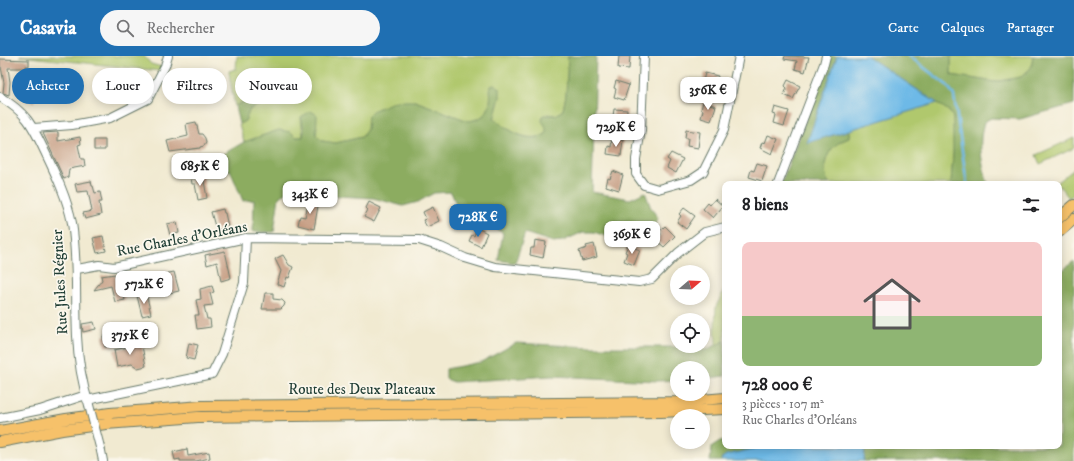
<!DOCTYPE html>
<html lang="fr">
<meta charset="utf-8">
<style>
body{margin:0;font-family:"IM FELL DW Pica",serif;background:#f6f6f6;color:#202124;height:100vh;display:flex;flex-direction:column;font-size:15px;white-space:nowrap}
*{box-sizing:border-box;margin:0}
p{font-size:13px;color:#757577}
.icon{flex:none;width:22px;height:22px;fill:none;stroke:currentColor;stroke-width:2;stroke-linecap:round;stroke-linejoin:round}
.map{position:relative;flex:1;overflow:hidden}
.side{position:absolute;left:722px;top:125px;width:340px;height:268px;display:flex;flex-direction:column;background:#fff;border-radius:8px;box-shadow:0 2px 10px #0003}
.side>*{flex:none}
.guide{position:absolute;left:12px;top:12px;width:380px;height:36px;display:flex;gap:8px}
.needle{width:26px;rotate:71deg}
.fabs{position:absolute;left:670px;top:209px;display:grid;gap:8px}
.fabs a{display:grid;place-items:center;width:40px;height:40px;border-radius:50%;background:#fff;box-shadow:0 2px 10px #0003;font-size:20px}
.price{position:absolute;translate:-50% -34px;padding:0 9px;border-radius:8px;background:#fff;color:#222;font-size:13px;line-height:26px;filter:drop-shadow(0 1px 2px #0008)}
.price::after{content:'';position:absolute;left:50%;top:24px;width:12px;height:9px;margin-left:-6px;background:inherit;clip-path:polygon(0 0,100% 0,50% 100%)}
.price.selected{background:#1f6fb2;color:#fff}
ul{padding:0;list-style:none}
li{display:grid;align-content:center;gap:8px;height:212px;padding:0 20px}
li+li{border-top:1px solid #e0e0e0}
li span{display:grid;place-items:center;height:124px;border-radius:8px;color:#555}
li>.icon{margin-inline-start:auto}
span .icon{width:72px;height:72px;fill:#fffc;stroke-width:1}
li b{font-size:17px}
h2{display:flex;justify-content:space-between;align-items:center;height:48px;padding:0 20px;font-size:17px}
.chip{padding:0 14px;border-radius:18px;background:#fff;box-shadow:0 2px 10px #0003;font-size:14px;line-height:36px}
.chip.selected{background:#1f6fb2;color:#fff}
header{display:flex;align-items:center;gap:24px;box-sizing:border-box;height:56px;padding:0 20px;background:#1f6fb2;color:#fff}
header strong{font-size:19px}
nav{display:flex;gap:22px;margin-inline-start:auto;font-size:14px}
.search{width:280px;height:36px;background:#f6f6f6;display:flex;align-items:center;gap:10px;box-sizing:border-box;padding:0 14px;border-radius:22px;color:#757577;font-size:15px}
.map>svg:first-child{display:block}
</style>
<header>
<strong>Casavia</strong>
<div class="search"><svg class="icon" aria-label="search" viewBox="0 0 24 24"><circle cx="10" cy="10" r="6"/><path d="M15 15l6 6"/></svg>Rechercher</div>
<nav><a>Carte</a><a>Calques</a><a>Partager</a></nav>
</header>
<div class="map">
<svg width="1074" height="405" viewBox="0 0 1074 405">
<rect width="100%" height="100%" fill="#fbf7ec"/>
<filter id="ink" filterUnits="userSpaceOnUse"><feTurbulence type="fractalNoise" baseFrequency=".025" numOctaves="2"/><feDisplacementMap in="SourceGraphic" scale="8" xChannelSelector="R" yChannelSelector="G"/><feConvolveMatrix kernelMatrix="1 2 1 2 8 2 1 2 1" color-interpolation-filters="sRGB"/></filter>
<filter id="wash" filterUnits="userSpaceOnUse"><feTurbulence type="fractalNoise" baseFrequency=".012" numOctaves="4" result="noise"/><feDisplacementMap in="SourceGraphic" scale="16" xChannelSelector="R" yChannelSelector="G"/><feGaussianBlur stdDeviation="0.9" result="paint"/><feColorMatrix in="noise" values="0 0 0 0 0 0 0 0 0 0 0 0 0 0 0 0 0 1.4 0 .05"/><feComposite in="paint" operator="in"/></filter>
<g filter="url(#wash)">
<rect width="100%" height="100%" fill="#f1ead1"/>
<!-- green -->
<path fill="#b0c86d" stroke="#688250" d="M20 0H144L151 8 162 11 161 15Z
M237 0H568L566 39 563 54 556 59 548 58 546 78C527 88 509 74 494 63L500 41 490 31C492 49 489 63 468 65L415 45 367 73 362 81 336 87 322 85 316 79 317 70 301 61 303 81H296L279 74 244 86 239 68 245 65 250 53 266 29 255 32 243 46 235 50 230 25 229 15 236 13Z
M951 0H1033L1031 12 1021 21 995 26 951 19Z
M937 47C942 50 949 54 952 59 956 68 952 116 951 128H829C822 116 824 99 835 90 838 86 844 84 849 82V74Z
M1074 82V92L1040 108 1036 99Z
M1074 113V138L1069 142 1057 127Z
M725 232V285L716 289 715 270 716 251Z"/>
<!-- forest -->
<path fill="#8cac60" stroke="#56744a" d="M568 0H596L592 136 630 143 645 136 651 152 658 162 644 186H635L624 176 612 182 594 176H583L563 185 553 186 525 177 515 207 498 204 503 177 457 150 451 136 434 137 418 146 403 150 373 142 286 137 279 141 274 176H253L254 144 243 145 230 114 221 112 218 101 244 86 279 74 291 76 296 81H303L304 75 301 61 311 55 317 59 316 79 322 85 336 87 362 81 367 73 368 59 372 55 396 45H415L468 65C489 63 492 49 490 31L494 28 500 32V41L494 63C509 74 528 89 546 78V71L542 65 543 59H556L563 54 566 39Z
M830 0H837L808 86 849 74V82C844 84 838 86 835 90 824 99 822 116 829 128H781Z
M867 0H951V19L995 26 1021 21 1031 12 1033 0H1074V48L1020 63 991 62 984 66C978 86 981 104 987 125L989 128H951L953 98V61L949 55Z
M266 29 275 37 270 45 250 53 245 65 239 68 235 50 243 46 255 32Z
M1074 205V405H864L865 390H1059V217Z
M725 285V320L703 323V312H677V324L657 325 552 320 454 326 446 323V313L481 306 516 287 591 291H680L705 294Z
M725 384V390H766L743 395 722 402 721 405H710L712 390 720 385Z"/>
<!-- water -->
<path fill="#6db9e7" stroke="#467b8e" d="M837 0H867L937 47 807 87Z
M766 390H865L864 405H721L722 402 726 399Z"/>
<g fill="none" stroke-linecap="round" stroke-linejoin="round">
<!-- stream -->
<path stroke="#6db9e7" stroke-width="2.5" d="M909 0 948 30 954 40 967 128"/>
</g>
<g id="blocks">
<!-- building -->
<path fill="#c59b81" d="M619 0H630L629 13 618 12Z
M785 0 809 1 805 16 795 13 797 5 784 3Z
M0 3 29 4V10H26V12H8L10 26 9 39 3 37 4 27 1 11H0Z
M705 17 718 20 715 35 704 33 706 26 703 25Z
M788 24 800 30 793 43 784 39 787 32 785 30Z
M616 25 629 29 624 44 614 41 616 33 614 32Z
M133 26 137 39 123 44 120 36 129 33 128 28Z
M26 33 36 35 34 46 24 44Z
M703 46 716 50 711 65 701 62 703 54 701 53Z
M775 51 789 55 784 70 774 67 776 59 773 58Z
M614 53 627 54 626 70 615 69 616 61 613 60Z
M196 66 199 78H202L205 82 206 87 204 90 200 91V92L170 96 167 85 188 80 186 68Z
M686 74 700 76 698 92 687 90 688 82H685Z
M58 76V85L80 81 81 88 78 89 81 103H84L85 110 69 113 68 121 64 123 43 77Z
M768 79 778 83 772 98 760 92 762 86 765 87Z
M612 83 623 84 621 100 607 98 608 90 611 91Z
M94 84H105V94H94Z
M671 97 683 103 676 117 667 112 670 105 667 103Z
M191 104 192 110 179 113 178 106Z
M757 107 767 110 762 125 749 121 751 114 754 115Z
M613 115 623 119 619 134 606 130 608 122 610 123Z
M203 119 207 142 198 144 195 128H192L191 121Z
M91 125 92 130H93L95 137 100 136 102 146H99L101 159 85 163 83 157 92 155 88 135 77 136 75 128Z
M310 141 319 144 314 173 298 169 300 160 305 161Z
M715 143 723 150 713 162 703 153 708 147 710 149Z
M369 146 381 152 374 166 364 161 368 154 366 152Z
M433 151 439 165 427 171 423 164 426 163 423 156Z
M684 152 695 160 686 173 677 166 681 160 679 158Z
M223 153 224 157H225L228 171 216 174 211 156Z
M177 166 179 177 170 179 167 168Z
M665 170 675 180 664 191 656 184 661 178 659 176Z
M477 172 487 177 481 191 469 185 472 179 474 180Z
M103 180 106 195 97 197 93 182Z
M535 184 546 186 543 202 530 199 531 192H534Z
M594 188 597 201 582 205 579 195 587 192 586 190Z
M628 189 640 194 634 209 624 205 627 197 625 196Z
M225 195 231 222 221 225 217 206 207 209 205 199Z
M283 199 289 209 293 211 289 222 287 221 284 231 277 228 281 215 275 203Z
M174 216 179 235 170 237 164 218Z
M115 218 118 232 122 231 125 244 115 246 111 230 94 234 102 224 101 220Z
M212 230 214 236 210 237 213 249 204 250 207 263H210L211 271 197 273 195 259H199L196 244 201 243 200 233Z
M146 237 151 258 142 260 137 240Z
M265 237H273V243L282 244 285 247 284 250 281 253H262Z
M94 266 96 273 83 276 82 268Z
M112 278 114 289 105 291 103 280Z
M136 286 137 291 142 290 146 310 138 312 132 308 117 311 114 294 128 291V288Z
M189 287 198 289 194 304 186 302Z
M187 393 188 400 209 396 210 402 196 405H180V403L175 404 173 396Z"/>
</g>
</g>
<g filter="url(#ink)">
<use href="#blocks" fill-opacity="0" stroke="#687a6b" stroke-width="1"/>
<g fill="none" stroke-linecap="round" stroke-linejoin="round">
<!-- minor casing -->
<g stroke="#687a6b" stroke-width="10">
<path id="minor" d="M644 0 641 74 636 103V118L644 129 658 133 691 124 703 116 724 74 739 0
M0 41C27 57 32 69 45 96 56 119 67 142 72 167 78 205 75 242 77 280 78 303 82 327 89 349
M34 72 72 69 110 62 148 43 165 10 168 0
M778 128 824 8 826 0
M77 213 99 209 114 211 246 182 419 184 441 191 465 202 495 211 639 226 652 223 678 197 705 176 725 171
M87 344 212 318 222 298 244 227 246 182
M0 362 40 354 86 339
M101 395 103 405"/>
</g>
<!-- major casing -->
<g stroke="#687a6b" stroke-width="12">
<path id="major" d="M1059 162 1074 149
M1059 176 1074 163
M0 375 66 363 110 357 202 350 677 346 725 342
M0 386 62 374 106 368 198 361 661 356 725 353"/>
</g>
<!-- minor -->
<use href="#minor" stroke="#fff" stroke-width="8"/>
<!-- major -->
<use href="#major" stroke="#f6c16b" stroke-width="10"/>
<!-- minor-bridge casing -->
<g stroke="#687a6b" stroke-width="10" stroke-linecap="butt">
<path id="minor-bridge" d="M89 349 101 395"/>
</g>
<!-- minor-bridge -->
<use href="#minor-bridge" stroke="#fff" stroke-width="8"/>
</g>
</g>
<g text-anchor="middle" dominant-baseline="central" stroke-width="3.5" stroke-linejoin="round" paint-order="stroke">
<!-- street labels -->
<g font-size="15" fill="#1f3d34" stroke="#fbf7ec">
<text transform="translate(182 183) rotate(-11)">Rue Charles d'Orléans</text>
<text transform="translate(60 226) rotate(-93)">Rue Jules Régnier</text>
<text x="362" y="333">Route des Deux Plateaux</text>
</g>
</g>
</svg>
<div class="fabs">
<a><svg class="needle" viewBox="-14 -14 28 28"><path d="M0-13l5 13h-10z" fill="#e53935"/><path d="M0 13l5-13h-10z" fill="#757577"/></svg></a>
<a><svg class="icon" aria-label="locate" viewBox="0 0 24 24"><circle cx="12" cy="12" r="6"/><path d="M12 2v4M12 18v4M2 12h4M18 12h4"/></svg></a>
<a>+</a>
<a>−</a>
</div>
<b class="price" style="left:708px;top:55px">356K €</b>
<b class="price" style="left:616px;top:92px">729K €</b>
<b class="price" style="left:200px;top:131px">685K €</b>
<b class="price" style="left:310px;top:159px">343K €</b>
<b class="price selected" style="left:478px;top:182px">728K €</b>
<b class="price" style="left:632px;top:199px">369K €</b>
<b class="price" style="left:144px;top:249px">572K €</b>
<b class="price" style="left:130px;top:300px">375K €</b>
<div class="guide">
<a class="chip selected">Acheter</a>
<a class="chip">Louer</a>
<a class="chip">Filtres</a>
<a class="chip">Nouveau</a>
</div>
<section class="side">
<h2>8 biens<svg class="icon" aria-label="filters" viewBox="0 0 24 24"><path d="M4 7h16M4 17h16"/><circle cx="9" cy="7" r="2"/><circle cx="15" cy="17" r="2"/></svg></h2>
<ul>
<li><span style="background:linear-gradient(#f6c9c9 60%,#8fb573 0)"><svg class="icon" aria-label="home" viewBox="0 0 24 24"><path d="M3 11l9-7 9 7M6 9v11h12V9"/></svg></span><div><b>728 000 €</b><p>3 pièces · 107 m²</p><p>Rue Charles d'Orléans</p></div></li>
</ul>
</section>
</div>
